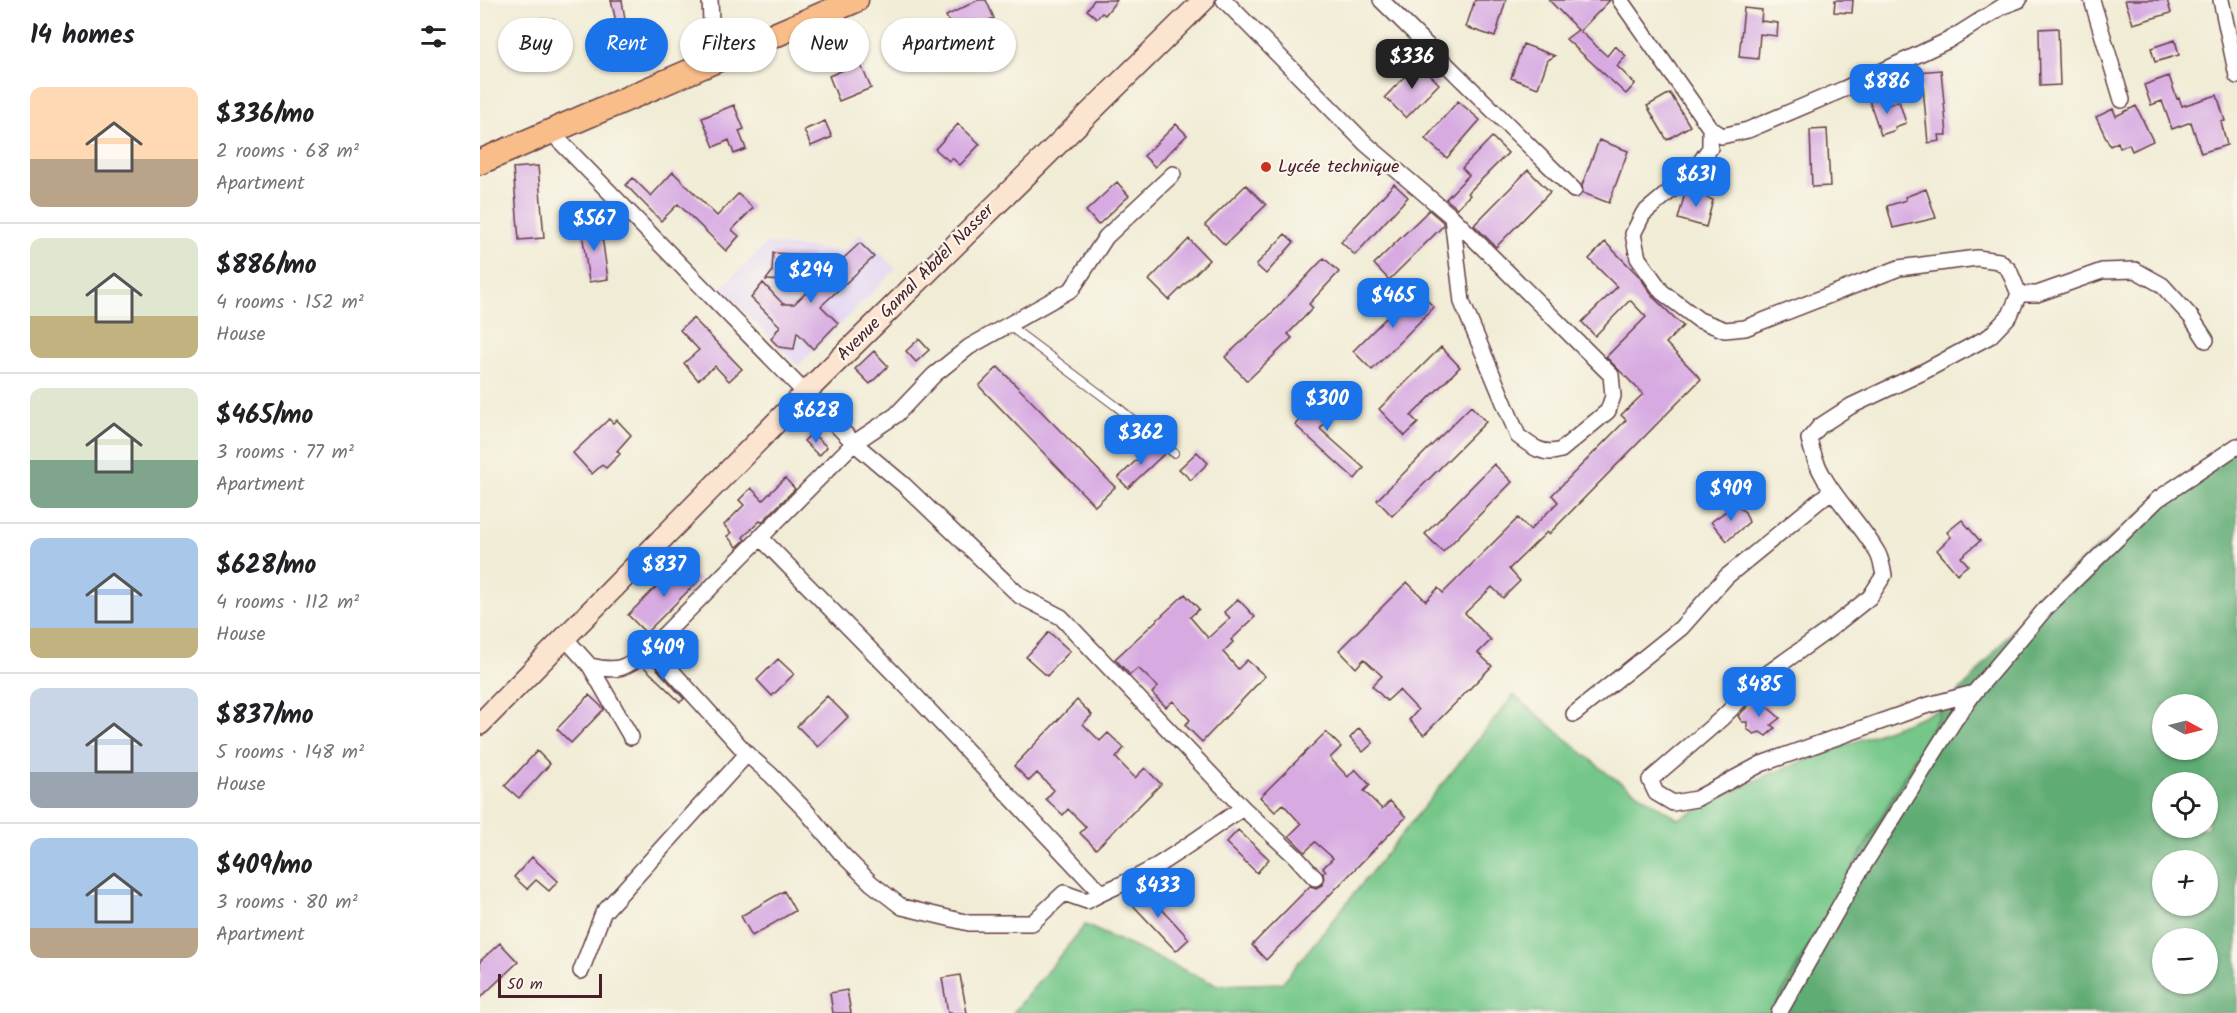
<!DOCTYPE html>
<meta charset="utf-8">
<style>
body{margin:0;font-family:Kalam,sans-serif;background:#f6f6f6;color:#202124;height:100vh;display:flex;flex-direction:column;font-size:22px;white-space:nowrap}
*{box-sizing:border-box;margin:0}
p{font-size:20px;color:#757577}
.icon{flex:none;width:33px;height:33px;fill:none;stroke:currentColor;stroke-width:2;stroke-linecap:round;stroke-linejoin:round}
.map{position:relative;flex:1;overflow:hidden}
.sheet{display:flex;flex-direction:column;background:#fff;width:480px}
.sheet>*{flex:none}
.top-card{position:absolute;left:18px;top:18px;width:570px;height:54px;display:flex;gap:12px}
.needle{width:39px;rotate:97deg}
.buttons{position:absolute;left:1672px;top:694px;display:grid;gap:12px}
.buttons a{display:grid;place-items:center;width:66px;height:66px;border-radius:50%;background:#fff;box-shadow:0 2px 4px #0004;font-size:30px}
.scale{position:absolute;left:18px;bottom:15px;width:104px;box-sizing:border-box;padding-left:6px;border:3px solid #4a1f2b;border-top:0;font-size:16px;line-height:21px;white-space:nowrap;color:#4a1f2b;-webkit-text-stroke:4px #fbf7ec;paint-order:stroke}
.price{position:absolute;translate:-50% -51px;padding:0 14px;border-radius:12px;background:#1a73e8;color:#fff;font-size:20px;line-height:39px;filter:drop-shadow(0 2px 3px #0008)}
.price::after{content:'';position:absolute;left:50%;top:36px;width:18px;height:14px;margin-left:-9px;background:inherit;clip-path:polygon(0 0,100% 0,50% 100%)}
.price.active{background:#222;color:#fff}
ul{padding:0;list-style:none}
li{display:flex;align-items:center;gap:18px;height:150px;padding:0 30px}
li+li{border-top:2px solid #e0e0e0}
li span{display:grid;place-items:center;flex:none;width:168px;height:120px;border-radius:12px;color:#555}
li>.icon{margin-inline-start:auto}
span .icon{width:72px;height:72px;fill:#fffc;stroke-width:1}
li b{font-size:26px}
h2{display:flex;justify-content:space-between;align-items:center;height:72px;padding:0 30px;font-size:26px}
.chip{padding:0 21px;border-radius:27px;background:#fff;box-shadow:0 2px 4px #0004;font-size:21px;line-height:54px}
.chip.active{background:#1a73e8;color:#fff}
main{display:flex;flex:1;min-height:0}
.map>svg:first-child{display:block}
</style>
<main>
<section class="sheet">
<h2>14 homes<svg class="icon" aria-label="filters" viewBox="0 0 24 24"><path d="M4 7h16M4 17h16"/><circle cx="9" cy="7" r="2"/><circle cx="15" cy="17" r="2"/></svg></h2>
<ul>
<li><span style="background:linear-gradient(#ffd9b3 60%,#b9a48a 0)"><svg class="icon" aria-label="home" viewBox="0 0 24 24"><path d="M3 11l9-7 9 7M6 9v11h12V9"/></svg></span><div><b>$336/mo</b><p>2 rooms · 68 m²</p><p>Apartment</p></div></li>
<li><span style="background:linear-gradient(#dfe7d0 65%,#c2b280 0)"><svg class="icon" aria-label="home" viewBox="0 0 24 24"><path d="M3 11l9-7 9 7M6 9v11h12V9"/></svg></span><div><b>$886/mo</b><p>4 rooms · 152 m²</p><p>House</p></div></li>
<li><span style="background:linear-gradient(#dfe7d0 60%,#7fa58c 0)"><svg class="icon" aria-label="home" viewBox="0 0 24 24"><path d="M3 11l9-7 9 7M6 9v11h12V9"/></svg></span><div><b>$465/mo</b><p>3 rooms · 77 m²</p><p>Apartment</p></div></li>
<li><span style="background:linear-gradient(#a9c7e8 75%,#c2b280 0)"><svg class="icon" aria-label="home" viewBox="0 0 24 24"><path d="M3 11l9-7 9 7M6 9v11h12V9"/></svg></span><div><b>$628/mo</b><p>4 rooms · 112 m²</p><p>House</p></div></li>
<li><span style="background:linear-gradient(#c9d6e8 70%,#9aa5b1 0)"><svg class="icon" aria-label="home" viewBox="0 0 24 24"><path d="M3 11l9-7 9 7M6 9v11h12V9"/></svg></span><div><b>$837/mo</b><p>5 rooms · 148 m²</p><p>House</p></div></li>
<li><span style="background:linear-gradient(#a9c7e8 75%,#b9a48a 0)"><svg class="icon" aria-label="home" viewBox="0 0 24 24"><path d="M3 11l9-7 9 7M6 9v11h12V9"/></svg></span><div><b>$409/mo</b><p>3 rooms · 80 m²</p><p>Apartment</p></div></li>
</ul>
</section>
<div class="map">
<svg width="1757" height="1013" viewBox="0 0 1757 1013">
<rect width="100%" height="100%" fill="#fbf7ec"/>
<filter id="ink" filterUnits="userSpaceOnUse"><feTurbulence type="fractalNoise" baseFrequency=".0167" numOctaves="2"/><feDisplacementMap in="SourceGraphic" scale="12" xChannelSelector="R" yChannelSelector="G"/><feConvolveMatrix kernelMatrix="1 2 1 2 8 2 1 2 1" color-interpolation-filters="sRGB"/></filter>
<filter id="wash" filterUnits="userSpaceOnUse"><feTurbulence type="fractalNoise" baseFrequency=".008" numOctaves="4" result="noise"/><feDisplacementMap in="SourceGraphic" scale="24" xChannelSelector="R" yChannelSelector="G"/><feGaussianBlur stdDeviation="1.35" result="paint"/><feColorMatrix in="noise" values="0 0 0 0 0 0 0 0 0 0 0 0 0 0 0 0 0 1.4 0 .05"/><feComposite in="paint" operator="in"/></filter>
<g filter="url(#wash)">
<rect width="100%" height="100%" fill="#f1ecd5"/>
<!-- built -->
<path fill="#e1d4f3" d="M380 233 416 269 318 366 241 288 286 244 362 251Z"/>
<!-- green -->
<path fill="#75c789" stroke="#60735a" stroke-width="1.5" d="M1034 695 1129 775 1198 819 1287 775 1462 709 1291 1013H533L605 925 737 985 802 983Z"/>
<!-- forest -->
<path fill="#60ac75" stroke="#556650" stroke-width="1.5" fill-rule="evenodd" d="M1757 447V1013H1291L1462 709 1495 675 1565 591 1674 502ZM1683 705H1728V750H1683ZM1683 783H1728V828H1683ZM1683 861H1728V906H1683ZM1683 939H1728V984H1683Z"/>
<g id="blocks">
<!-- building -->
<path fill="#d7aae2" d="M131 0H142L147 33 139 35Z
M498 0H506L514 18 509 20 512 27 480 43 466 16Z
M614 0H637L625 15 622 13 617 18 607 10Z
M995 0H1026L1015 37 986 27Z
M1069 0H1130L1100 31 1127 56 1135 46 1146 56 1137 66 1155 84 1146 94 1086 39 1098 30Z
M1355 0H1373L1372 13 1354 12Z
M1645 0H1687L1691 13 1653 24Z
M1264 8 1282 10 1281 21 1298 23 1297 36 1280 34 1278 59 1259 57Z
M61 18 74 19 73 50 60 49Z
M1578 28 1580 85 1560 86 1559 29Z
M1695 40 1699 55 1675 62 1671 48Z
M1043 44 1075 56 1068 60 1058 88 1031 78Z
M380 63 391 88 359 101 349 76Z
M938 63 959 84 926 118 905 97Z
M1461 70 1467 135H1459L1460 141 1448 143 1443 87H1440L1438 72Z
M1689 76 1697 99 1699 98 1702 106 1737 95 1745 121 1741 122 1747 145 1721 153 1711 122 1692 129 1682 101 1671 105 1664 85Z
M1190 93 1210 126 1187 140 1167 106Z
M1400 96 1404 106 1419 101 1426 123 1415 127 1416 130 1401 135 1389 100Z
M978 101 1000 120 967 158 945 139Z
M254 105 264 129 259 131 266 149 254 154 249 140 234 147 222 118Z
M1656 106 1673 141 1652 151 1649 144 1640 148 1638 142 1630 146 1616 117 1633 109 1636 116Z
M345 121 352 137 331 146 324 130Z
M478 124 500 144 480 165 472 158 469 161 455 149Z
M696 124 707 135 675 167 664 156Z
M1347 129 1350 186 1332 187 1330 130Z
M1012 137 1028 153 988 193 990 195 977 208 966 199 989 175 982 168Z
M1119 140 1148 151 1129 203 1103 193 1102 185Z
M58 166 64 238 39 240 33 168Z
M1048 170 1070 192 1016 247 994 225Z
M193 172 237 216 258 194 273 208 252 230 259 236 246 251 198 204 181 221 146 185 153 178 171 196Z
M637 182 649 196 618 225 606 211Z
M914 184 928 197 875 255 861 242Z
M766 185 786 205 745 245 725 225Z
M1446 189 1456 218 1413 228 1407 206 1426 200 1425 197Z
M1216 190H1223L1227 198 1233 200 1226 227 1198 219 1205 193 1211 194Z
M949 210 963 222V226L909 280 894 264Z
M120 222 128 279 109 282 101 225Z
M805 234 814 242 786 274 776 265Z
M709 239 729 260 689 300 669 280Z
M1125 242 1160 277 1174 298 1203 326 1186 343 1221 379 1069 534 1067 532 1029 569 1040 581 1023 598 1012 587 985 613 1011 640 998 653 1012 666 944 735 929 720 938 710 919 690 907 701 892 686 902 676 884 659 876 668 859 650 927 582 946 601 958 588 963 593 1038 518 1050 530 1078 502 1072 495 1146 420 1141 415 1163 394 1126 357 1166 317 1150 300 1115 336 1102 322 1137 287 1109 259Z
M380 243 394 257 341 306 358 323 333 349 317 332 314 349 299 347 291 339 300 326 271 298 283 283 303 304H314Z
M293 253 331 255 329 282 286 280 292 272Z
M844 258 859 272 829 304 833 308 808 334 812 338 767 381 745 357 790 315Z
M935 289 954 307 892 370 873 351Z
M213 318 262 369 249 381 235 366 218 380 204 363 219 350 200 330Z
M439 339 449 350 436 362 426 351Z
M961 347 980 367 931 416 938 423 925 436 899 409Z
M394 351 408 366 390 384 375 369Z
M518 367 635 487 615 506 499 386Z
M846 389 862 404 840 429 884 468 875 479 815 425Z
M991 406 1006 422 912 516 897 500Z
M129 419 133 423 137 420 151 435 137 451 140 454 126 468 122 465 112 474 93 453Z
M332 433 347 447 339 456 324 441Z
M673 444 685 453 648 488 638 478Z
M717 452 728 463 711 480 699 469Z
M1014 464 1032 482 963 552 945 534Z
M305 478 315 489 282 522 280 521 263 537 265 540 257 547 247 536 251 533 244 525 264 505 259 500 271 488 283 500Z
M1255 505 1265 512 1269 522 1247 541 1231 522Z
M1482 520 1500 541 1481 557 1488 565 1477 574 1457 550 1471 537 1467 532Z
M201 562 219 580 166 633 148 615Z
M705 594 719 609 710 617 728 638 750 618 744 612 758 599 775 617 751 640 753 642 743 652 758 669 767 660 785 676 722 742 705 725 710 720 693 701 686 707 672 693 678 687 658 668 650 675 635 659Z
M569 632 590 651 567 676 546 657Z
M298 659 314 674 292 696 277 680Z
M170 661 204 699 200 702 164 667Z
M109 695 124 709 91 743 77 729Z
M347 696 368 717 338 747 317 726Z
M1278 699 1300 718 1291 725 1295 728 1286 736 1280 732 1274 734 1267 729V722H1262L1258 716 1271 703Z
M597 700 612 715 603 724 620 741 628 733 644 748 636 758 655 778 665 768 681 784 616 849 600 833 606 827 588 809 583 815 566 799 574 790 557 773 549 781 534 766Z
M879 728 893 743 883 752 870 738Z
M846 732 861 747 850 758 868 777 875 769 890 785 884 791 902 809 910 801 926 817 786 960 772 945 830 886 836 888 842 885 844 880 843 873 846 871 843 868 853 858 835 842 825 852 809 836 821 824 803 804 795 812 780 797Z
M57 751 70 764 39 798 25 786Z
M758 830 789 859 777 873 746 843Z
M52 857 78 881 69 891 56 880 47 889 34 877Z
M662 887 709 939 696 951 648 900Z
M304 891 315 911 272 936 261 916Z
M20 943 38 962 0 998V961Z
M480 975 487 1013H468L462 978Z
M367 990 371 1013H353L350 993Z"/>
</g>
</g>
<g filter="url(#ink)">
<use href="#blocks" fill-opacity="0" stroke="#633e44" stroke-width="1.5"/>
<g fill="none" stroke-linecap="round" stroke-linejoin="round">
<!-- lane casing -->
<g stroke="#633e44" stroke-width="10">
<path id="lane" d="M528 325 636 406 694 453"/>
</g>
<!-- street casing -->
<g stroke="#633e44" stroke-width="18">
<path id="street" d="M230 0 233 63
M744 0 886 144 972 217 1131 375 1133 396 1128 411 1081 450C1064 456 1052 447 1038 436L982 302 972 217
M901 0 1094 190
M1140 0 1230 128
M1612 0 1642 100
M1741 0 1757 76
M70 131 374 443 424 485 540 596 581 617 763 808 816 857 835 878
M1539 294H1557L1622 271 1655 270 1682 285 1711 317 1726 340
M280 537 428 688 621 893
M85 638 110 666 151 737
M171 648 267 754 291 775 326 811 361 853 391 883 422 907 489 923H552L584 893 607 901C627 889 650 882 670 870 701 851 732 828 763 808
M110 666C142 673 146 667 171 648L374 443 416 415 454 375 489 347 592 289 626 237 693 174
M1494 693 1445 706 1281 764 1216 799 1193 803 1176 793 1170 780 1242 718 1284 676 1350 629 1390 597 1404 575C1402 567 1401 558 1397 552 1373 511 1340 489 1329 439L1340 426 1371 406 1441 373 1510 336 1530 315 1539 294 1529 270 1519 261 1497 258 1419 268 1265 328 1245 330 1219 320 1182 292 1158 258 1153 234 1163 214 1214 171 1230 148V128L1242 136 1268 130 1364 89 1469 40 1523 6 1539 0
M1094 714 1201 628 1246 577 1351 491
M101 971 123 913 267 754
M1299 1013 1375 879 1474 721 1494 693 1566 608 1678 499 1757 446"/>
</g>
<!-- secondary casing -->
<g stroke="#633e44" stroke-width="24">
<path id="secondary" d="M0 724 326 392 724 0"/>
</g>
<!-- primary casing -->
<g stroke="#633e44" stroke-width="27">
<path id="primary" d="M0 162 376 0"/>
</g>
<!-- lane -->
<use href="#lane" stroke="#fff" stroke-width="8"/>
<!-- street -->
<use href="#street" stroke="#fff" stroke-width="15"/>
<!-- secondary -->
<use href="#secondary" stroke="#fce5d0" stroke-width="21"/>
<!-- primary -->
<use href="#primary" stroke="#f8bd89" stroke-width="24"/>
</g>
</g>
<!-- markers -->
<circle fill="#c8321e" stroke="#fbf7ec" stroke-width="2" cx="786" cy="167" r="6"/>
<g text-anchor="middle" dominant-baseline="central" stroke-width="4.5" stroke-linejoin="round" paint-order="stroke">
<!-- poi labels -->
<g font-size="18" fill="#4a1f2b" stroke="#fbf7ec" text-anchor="start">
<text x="798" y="167">Lycée technique</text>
</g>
<!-- street labels -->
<g font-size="18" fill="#4a1f2b" stroke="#fbf7ec">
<text transform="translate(436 283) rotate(-45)">Avenue Gamal Abdel Nasser</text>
</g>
</g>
</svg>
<div class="buttons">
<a><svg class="needle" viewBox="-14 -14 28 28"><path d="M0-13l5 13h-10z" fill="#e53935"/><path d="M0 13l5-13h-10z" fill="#757577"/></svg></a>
<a><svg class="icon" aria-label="locate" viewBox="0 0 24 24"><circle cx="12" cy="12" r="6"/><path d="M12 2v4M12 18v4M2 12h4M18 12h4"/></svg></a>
<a>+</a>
<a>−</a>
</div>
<div class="scale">50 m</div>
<b class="price active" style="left:932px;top:90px">$336</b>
<b class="price" style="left:1407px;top:115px">$886</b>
<b class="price" style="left:1216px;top:208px">$631</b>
<b class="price" style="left:114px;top:252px">$567</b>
<b class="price" style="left:331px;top:304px">$294</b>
<b class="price" style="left:913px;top:329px">$465</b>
<b class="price" style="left:847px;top:432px">$300</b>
<b class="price" style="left:336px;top:444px">$628</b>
<b class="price" style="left:661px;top:466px">$362</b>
<b class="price" style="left:1251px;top:522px">$909</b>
<b class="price" style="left:184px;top:598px">$837</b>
<b class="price" style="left:183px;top:681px">$409</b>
<b class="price" style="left:1279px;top:718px">$485</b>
<b class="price" style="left:678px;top:919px">$433</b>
<div class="top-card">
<a class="chip">Buy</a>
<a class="chip active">Rent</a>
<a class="chip">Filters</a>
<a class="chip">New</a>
<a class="chip">Apartment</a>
</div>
</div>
</main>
